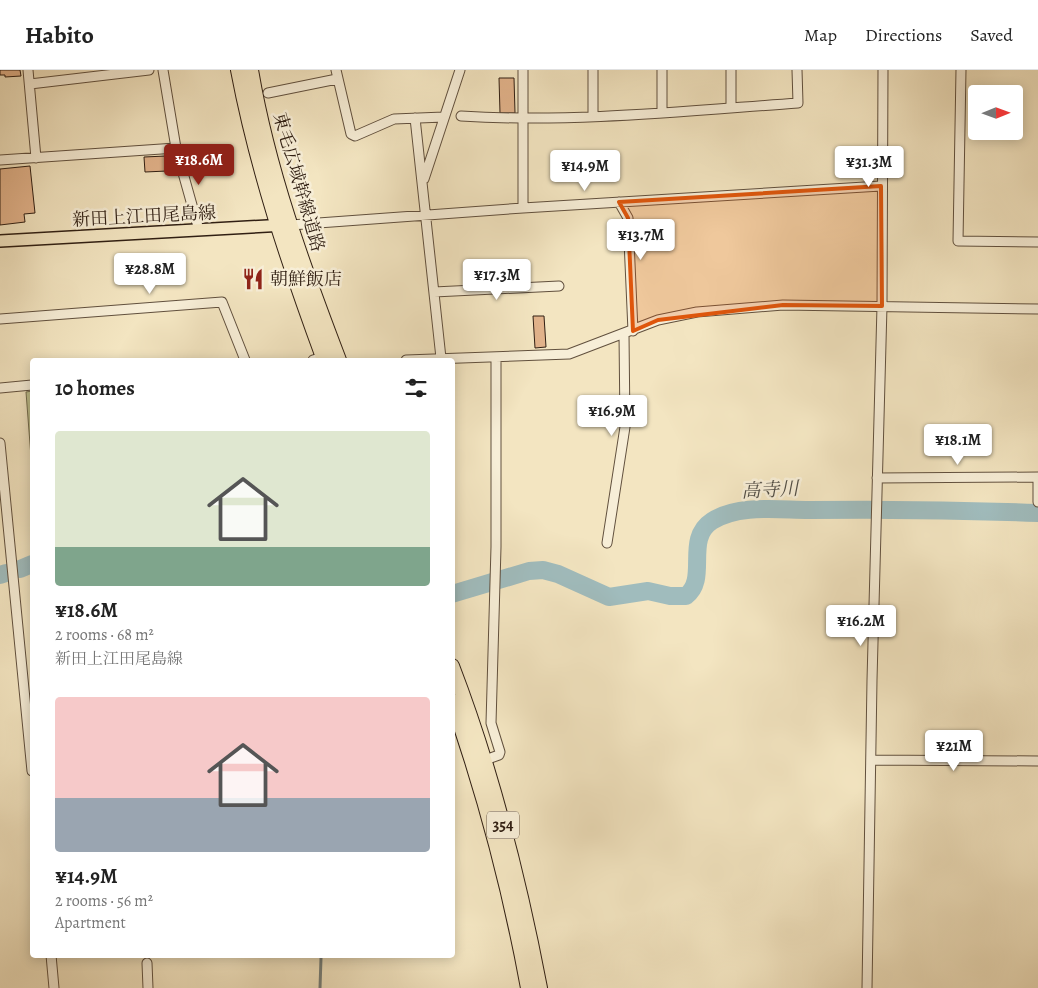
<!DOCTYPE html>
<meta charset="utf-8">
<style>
body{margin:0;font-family:Alegreya,"Noto Serif JP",serif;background:#f6f6f6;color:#222;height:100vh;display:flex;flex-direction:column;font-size:19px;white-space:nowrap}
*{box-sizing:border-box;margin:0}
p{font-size:16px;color:#767676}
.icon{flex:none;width:28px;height:28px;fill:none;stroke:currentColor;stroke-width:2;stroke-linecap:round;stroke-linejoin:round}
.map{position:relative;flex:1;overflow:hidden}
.drawer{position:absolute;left:30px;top:288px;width:425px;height:600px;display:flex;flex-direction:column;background:#fff;border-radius:5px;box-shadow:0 2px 12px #0003}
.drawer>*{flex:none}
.needle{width:32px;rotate:89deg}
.buttons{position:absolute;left:968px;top:15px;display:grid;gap:10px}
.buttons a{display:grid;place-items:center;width:55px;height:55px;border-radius:5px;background:#fff;box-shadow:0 2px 12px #0003;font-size:25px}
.price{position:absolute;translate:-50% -42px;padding:0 11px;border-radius:5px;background:#fff;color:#222;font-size:16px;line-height:32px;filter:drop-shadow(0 1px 2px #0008)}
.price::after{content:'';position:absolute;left:50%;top:30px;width:15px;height:11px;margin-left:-8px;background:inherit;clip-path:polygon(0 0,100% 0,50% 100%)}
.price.selected{background:#8f2418;color:#fff}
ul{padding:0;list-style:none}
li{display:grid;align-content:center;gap:10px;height:265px;padding:0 25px}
li span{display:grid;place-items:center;height:155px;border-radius:5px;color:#555}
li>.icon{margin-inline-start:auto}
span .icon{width:90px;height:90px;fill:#fffc;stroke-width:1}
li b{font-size:21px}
h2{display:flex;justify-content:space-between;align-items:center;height:60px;padding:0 25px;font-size:21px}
header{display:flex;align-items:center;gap:30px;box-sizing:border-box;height:70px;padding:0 25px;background:#fff;border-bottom:1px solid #e0e0e0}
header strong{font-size:24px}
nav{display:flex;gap:28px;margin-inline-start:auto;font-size:18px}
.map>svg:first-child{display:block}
</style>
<header>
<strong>Habito</strong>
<nav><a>Map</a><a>Directions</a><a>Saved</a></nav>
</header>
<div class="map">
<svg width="1038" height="918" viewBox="0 0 1038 918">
<rect width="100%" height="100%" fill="#f3e5c1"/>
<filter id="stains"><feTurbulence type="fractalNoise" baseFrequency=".004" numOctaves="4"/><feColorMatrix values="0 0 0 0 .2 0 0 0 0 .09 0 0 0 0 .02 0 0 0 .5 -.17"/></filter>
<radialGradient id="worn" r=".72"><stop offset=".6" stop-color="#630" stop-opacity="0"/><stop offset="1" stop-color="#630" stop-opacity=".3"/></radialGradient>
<!-- green -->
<path fill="#c2c28e" stroke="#797050" d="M32 321V400L26 322Z"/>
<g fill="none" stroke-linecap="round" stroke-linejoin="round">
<!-- stream -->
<path stroke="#737d79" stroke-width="3" d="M320 918 321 888"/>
<!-- river -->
<path stroke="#a0bcbd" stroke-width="18" d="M20 499 32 494
M0 505 6 503
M452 524 529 501 543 500 558 504 609 527 648 521 670 526H686C709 509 684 469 712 451 739 434 779 440 809 440 886 439 962 440 1038 443"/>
</g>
<!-- building -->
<path fill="#e1b28a" stroke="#301f13" d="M0 0H20L21 6 5 7V5H0Z
M499 8H514L515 43H500Z
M166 86 167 101 145 102 144 87Z
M30 96 35 143 24 144 25 152 0 155V99Z
M533 246H544L546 277 535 278Z"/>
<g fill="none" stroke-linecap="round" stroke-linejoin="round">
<!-- minor casing -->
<g stroke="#61503e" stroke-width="11">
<path id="minor" d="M28 0 36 88
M163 0 176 78 199 160
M336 0 351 64 355 66 394 49 444 47
M523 0V138
M593 0V46
M731 0V38
M961 0 958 171 1038 172
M30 14 149 0
M268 23 337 9
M662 43V0
M461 46C573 53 686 41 798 33L797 0
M415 48 441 288
M0 90 176 78
M424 109 460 0
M619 132 628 148 633 261
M291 155 523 138 881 116
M434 222 559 216
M0 249 222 232 245 290
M313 290 323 287
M406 290 569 284 658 250 697 242 783 235 1038 239
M0 318 32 315
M0 373 32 701
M877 408 1038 407
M1038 432V408
M607 473 625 357 624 264
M485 690 499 685 500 682 491 653 496 477V287
M871 690 1038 691
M51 885 54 918
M147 893 148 918
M867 918 872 610 882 236 883 0"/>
</g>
<!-- major casing -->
<g stroke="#301f13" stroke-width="14">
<path id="major" d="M0 171 285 155"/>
</g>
<!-- highway casing -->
<g stroke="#301f13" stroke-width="16">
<path id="highway" d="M238 0C257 100 289 195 324 290
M251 0C268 100 303 196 339 290
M452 596C492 700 519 808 540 918
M452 631C485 725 510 820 528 918"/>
</g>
<!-- minor -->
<use href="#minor" stroke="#f7eed7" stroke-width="9"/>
<!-- major -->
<use href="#major" stroke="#f3e5c1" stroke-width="11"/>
<!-- highway -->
<use href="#highway" stroke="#f3e5c1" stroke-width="14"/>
</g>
<!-- marked area -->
<path fill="#df560c" fill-opacity="0.2" stroke="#df560c" stroke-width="4" stroke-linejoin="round" d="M881 116 882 236 783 235 658 250 633 261 628 148 619 132Z"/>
<!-- icons -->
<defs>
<g id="restaurant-bare" transform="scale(1.725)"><path d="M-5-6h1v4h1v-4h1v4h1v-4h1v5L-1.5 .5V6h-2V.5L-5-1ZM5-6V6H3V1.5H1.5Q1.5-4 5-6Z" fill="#8f2418" stroke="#f7eed7" stroke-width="2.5" paint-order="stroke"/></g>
</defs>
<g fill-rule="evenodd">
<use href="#restaurant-bare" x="253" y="209"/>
</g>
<g text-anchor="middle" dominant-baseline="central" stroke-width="5" stroke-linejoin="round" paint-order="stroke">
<!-- shield labels -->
<rect fill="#f7eed7" stroke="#6c5d4e" stroke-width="1" x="487" y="741.5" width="32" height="27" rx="4"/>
<g font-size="16" font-weight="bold" fill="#301f13">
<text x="503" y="755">354</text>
</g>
<!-- street labels -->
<g font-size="18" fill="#301f13" stroke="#f7eed7">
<text transform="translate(299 112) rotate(74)">東毛広域幹線道路</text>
<text transform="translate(144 146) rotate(-3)">新田上江田尾島線</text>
</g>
<!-- poi labels -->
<g font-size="18" fill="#301f13" stroke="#f7eed7" text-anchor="start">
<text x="270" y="209">朝鮮飯店</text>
</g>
<!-- water labels -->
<g font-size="19" font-style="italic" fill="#524e46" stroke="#f7eed7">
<text transform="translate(770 420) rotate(-3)">高寺川</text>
</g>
</g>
<rect width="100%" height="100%" filter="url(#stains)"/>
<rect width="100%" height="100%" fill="url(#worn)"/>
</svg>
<div class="buttons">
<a><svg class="needle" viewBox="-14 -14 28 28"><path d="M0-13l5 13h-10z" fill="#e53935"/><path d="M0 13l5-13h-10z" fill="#767676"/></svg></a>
</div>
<b class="price selected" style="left:199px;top:116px">¥18.6M</b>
<b class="price" style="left:869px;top:118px">¥31.3M</b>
<b class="price" style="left:585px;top:122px">¥14.9M</b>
<b class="price" style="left:641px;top:191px">¥13.7M</b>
<b class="price" style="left:150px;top:225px">¥28.8M</b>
<b class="price" style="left:497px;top:231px">¥17.3M</b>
<b class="price" style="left:612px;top:367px">¥16.9M</b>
<b class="price" style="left:958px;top:396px">¥18.1M</b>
<b class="price" style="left:861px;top:577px">¥16.2M</b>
<b class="price" style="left:954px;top:702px">¥21M</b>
<section class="drawer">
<h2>10 homes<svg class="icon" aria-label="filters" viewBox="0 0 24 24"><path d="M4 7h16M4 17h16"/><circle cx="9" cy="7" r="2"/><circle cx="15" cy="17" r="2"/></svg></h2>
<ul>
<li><span style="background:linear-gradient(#dfe7d0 75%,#7fa58c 0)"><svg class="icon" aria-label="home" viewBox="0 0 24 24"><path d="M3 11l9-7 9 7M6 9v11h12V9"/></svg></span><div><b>¥18.6M</b><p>2 rooms · 68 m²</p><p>新田上江田尾島線</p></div></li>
<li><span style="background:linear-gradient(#f6c9c9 65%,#9aa5b1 0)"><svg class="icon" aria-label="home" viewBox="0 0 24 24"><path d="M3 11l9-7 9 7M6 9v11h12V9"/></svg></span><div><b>¥14.9M</b><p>2 rooms · 56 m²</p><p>Apartment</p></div></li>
</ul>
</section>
</div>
